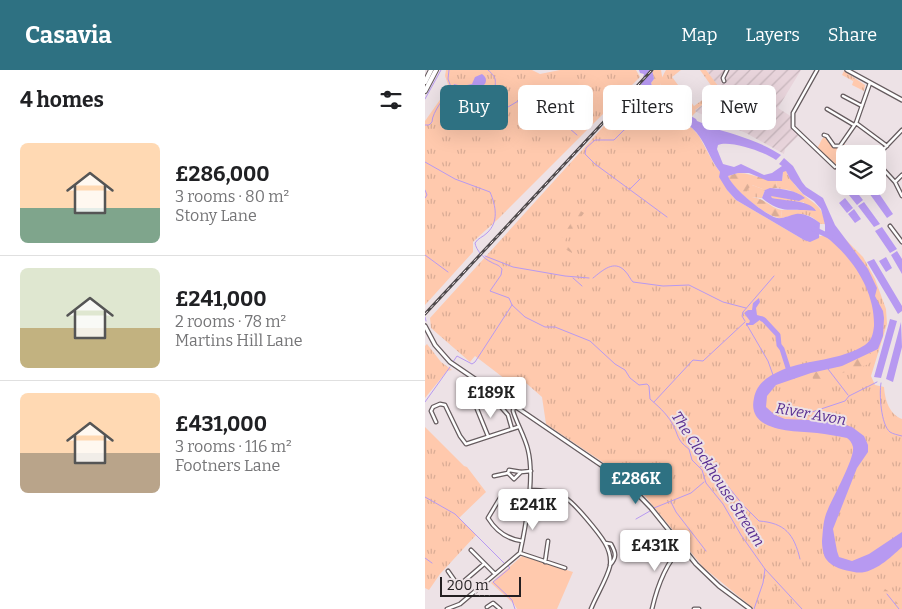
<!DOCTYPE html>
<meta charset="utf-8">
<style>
body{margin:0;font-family:Bitter,serif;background:#f6f6f6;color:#202124;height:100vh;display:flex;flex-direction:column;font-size:19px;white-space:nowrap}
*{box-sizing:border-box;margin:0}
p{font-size:16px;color:#757577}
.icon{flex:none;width:28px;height:28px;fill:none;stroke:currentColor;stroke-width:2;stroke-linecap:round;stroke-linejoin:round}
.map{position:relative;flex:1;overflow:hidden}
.drawer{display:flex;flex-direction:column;background:#fff;width:425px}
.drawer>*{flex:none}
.banner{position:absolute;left:15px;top:15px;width:386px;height:45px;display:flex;gap:10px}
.buttons{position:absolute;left:411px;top:75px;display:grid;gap:10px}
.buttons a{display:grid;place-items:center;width:50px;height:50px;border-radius:8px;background:#fff;box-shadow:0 5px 20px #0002;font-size:25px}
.scale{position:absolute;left:15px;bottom:12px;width:81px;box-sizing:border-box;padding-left:5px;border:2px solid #231f21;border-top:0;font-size:14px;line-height:18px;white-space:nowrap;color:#231f21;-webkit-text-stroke:4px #ede2e6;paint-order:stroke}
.price{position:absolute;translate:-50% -42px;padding:0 11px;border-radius:5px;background:#fff;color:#222;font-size:16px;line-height:32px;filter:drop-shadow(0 1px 2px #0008)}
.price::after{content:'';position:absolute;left:50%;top:30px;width:15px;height:11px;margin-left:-8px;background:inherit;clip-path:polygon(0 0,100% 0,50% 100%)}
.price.active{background:#2e7182;color:#fff}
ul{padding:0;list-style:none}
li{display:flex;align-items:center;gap:15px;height:125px;padding:0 20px}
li+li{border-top:1px solid #e0e0e0}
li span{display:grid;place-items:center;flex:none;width:140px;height:100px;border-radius:8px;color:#555}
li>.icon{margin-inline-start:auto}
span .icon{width:60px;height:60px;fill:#fffc;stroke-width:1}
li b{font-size:21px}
h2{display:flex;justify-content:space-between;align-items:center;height:60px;padding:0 20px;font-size:21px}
.pill{padding:0 18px;border-radius:8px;background:#fff;box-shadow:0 5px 20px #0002;font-size:18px;line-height:45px}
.pill.active{background:#2e7182;color:#fff}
header{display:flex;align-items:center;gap:30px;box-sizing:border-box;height:70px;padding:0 25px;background:#2e7182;color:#fff}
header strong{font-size:24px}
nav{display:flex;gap:28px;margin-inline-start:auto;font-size:18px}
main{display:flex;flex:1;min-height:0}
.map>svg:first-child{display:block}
</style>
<header>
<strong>Casavia</strong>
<nav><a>Map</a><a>Layers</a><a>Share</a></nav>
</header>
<main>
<section class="drawer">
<h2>4 homes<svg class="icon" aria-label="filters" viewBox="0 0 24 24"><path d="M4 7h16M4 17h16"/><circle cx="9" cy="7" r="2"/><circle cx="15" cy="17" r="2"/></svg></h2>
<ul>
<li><span style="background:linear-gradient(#ffd9b3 65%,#7fa58c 0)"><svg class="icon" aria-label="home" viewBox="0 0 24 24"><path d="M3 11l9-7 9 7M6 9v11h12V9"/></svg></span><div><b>£286,000</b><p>3 rooms · 80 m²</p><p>Stony Lane</p></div></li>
<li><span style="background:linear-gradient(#dfe7d0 60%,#c2b280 0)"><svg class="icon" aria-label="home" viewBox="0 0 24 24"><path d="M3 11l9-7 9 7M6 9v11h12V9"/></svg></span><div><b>£241,000</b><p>2 rooms · 78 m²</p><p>Martins Hill Lane</p></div></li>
<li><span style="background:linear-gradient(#ffd9b3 60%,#b9a48a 0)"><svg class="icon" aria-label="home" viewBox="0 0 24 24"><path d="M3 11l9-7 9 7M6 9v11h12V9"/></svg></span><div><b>£431,000</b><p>3 rooms · 116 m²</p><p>Footners Lane</p></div></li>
</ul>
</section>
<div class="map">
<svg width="477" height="539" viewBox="0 0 477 539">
<defs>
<pattern id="industrial-furrows" width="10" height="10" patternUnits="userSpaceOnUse" patternTransform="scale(1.25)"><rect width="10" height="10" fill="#e8d4db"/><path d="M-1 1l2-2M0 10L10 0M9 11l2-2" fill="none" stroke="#c7b6bc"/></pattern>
<pattern id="grass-tufts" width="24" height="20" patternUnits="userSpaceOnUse" patternTransform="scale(1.25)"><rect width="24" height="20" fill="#ffc9ad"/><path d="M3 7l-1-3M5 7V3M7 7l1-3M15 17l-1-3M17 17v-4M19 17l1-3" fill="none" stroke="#daac95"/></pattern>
<pattern id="forest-firs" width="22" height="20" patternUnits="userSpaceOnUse" patternTransform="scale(1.25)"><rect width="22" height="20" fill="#ffc9ad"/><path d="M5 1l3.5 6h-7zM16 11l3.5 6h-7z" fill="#daac95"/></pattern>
<pattern id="wetland-marsh" width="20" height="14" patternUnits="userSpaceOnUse" patternTransform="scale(1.25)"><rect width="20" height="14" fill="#ffc9ad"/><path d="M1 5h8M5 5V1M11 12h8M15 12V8" fill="none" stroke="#daac95"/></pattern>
</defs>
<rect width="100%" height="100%" fill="#ede2e6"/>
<!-- industrial -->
<path fill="url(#industrial-furrows)" d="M281 0H376L353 38 367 47V58L374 65 360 79 359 84 321 63 269 41 296 21Z"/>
<!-- grass -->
<path fill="url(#grass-tufts)" d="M21 0H107L115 4 135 0H211L215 7 72 150 51 169 48 172V182L0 235V51L24 17 20 6Z
M241 0H256L247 7 269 36 290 21 275 0H281L297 21 270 40 271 42 266 47 249 37 252 33C237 22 230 19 241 0Z
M419 1 440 15 439 21 427 15 429 9 428 11 417 5Z
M216 15 218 20 215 27 228 42 255 52 267 58 274 66 289 94 295 102 302 120 311 130 379 170 394 168V166H400L411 174 419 168 438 187 450 209 461 239 462 254 446 306 450 315 459 317C460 330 464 344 477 349V539H329L278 497 220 426 194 403 121 354 117 327 101 313 93 319 50 286 45 292 6 258 5 248Z
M358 101H361C366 110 373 120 380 126 392 136 397 136 400 154H395C383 141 374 144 357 148L356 140H378L379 132C369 134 357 130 347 128L345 126 350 125 363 129 374 124 364 120 351 118 352 111H357Z
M2 274 16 292 27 300 22 301 0 328V276Z
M0 357 39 396 42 397 61 422 34 448 51 465 15 504 4 520 0 518Z"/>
<!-- forest -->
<path fill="url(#forest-firs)" d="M229 0H236L237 6 240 11 236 13 235 17 236 21 252 33 249 37 231 26 226 13 229 9 227 2Z
M313 103C327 103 338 110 352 111L351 118 340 120 327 115V127C341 129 343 136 356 140L357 148C343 149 308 119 302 106Z
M154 140 159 143 140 170V174L147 181V183L140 179 135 171Z
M318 252 321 257 314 262 315 268 302 274 298 281 289 290 277 296 275 292Z
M446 283V290L444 294 400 309H388L386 303 417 296Z
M350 510 368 524 380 539H372L366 528 349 515Z
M460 519 463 521 477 539H470L458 522Z"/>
<!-- wetland -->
<path fill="url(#wetland-marsh)" d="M327 115 340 120 337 128 327 127 322 124V120Z"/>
<!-- park -->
<path fill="#ffc9ad" d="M399 67H402L411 78H416L419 74 432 84H420V104L392 79 397 69Z
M97 486 148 502 132 539H92L89 534 66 513Z"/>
<!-- water -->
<path fill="#b799f1" d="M214 0H227L229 9 226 13 231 26 271 49 272 51 277 53 278 49 282 51V56C307 64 333 70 356 85L351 90C340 82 305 70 293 75L292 79 298 94 309 97 316 94 339 105 347 103 357 96 354 94 359 88 368 96 377 112 381 117 398 128 410 155 443 199 452 218 450 226 458 241 459 248 458 266 453 279 417 296 386 303 351 315 342 326 341 337 350 345 360 349 407 351 427 357 439 366 443 375V382L432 398 408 459 412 481 414 487 427 491 444 484 477 462V477C464 489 446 506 429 502 420 500 407 498 401 489 398 485 397 476 397 471 398 461 398 453 401 444 406 430 430 389 428 377 427 373 425 370 422 368 412 366 402 364 392 363 371 361 321 363 329 328 332 313 343 306 357 300 383 289 415 291 440 275 447 270 448 264 449 256 450 220 427 187 400 166V155L396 139 389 131 378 124 365 109 361 101 358 102 357 111H343L324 103H313L303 106C308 119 339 144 352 148 358 149 365 145 371 144 380 143 388 148 395 153L394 168 385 172 379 170 311 130 302 120 294 107 295 102C284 89 280 69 267 58 253 47 234 45 219 37L215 27 218 20 216 15 219 4 215 3Z
M57 4C61 7 62 10 60 14 53 20 41 23 32 24L27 19 29 14 37 16 47 14 50 7Z
M420 110V116H427L438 130 432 135 415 114Z
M439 116H449L468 144 462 148Z
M345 118C357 119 371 120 380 128L374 131 346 126 347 128C359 131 386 130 391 141 367 138 357 145 337 128L340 120Z
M420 128 428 138 422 143 414 133Z
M439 132 455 154 449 157 433 136Z
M429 139 436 149 430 153 423 144Z
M457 157 472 179 465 183 450 161Z
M472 181 477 189V204L466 185Z
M461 187 467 198 461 202 454 191Z
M449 189 477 236V241L473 244 442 192Z
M334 228 335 232 331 238 332 245 339 247 342 251 336 249 328 255H323L321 256V253H324L325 251 319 243 323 240H327L328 233Z
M465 249 472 251 456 308 449 307Z
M476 252 477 277 468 312 461 309Z"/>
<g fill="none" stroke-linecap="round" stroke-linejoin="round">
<!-- stream -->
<path stroke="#b799f1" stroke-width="1" d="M63 0C75 10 68 12 71 24 72 28 75 33 78 36L83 37 105 24 152 65
M0 29 16 0
M218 34 215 37V43L209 49 207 55 199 60 189 70H170L161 78 160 84 170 94 242 147
M0 55H4L7 52C7 42 21 26 26 17L23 9 24 0
M0 92 30 109 65 122C71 136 74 152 62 163 58 167 53 168 50 173 51 180 59 189 66 192 71 195 73 194 77 199L76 205 65 221 84 228 87 235 100 247 120 257H130L165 271 190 294 200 300 205 308 214 315 222 314 224 316 225 329C233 336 241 343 247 353 254 365 251 370 264 379L267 390 277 400 281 413 298 434 316 465 340 499 338 513 329 539
M205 119 215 109
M0 120 2 125 0 128
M0 185 23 202
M60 186 88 197 140 206 164 208
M148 208 157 216
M168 208C177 201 189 189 200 201 204 205 205 209 208 212L238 216 264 215 298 232 321 238
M0 247 1 251
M320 251 317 246 318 242 349 206
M322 255 343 291 348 305
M28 292 32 286 47 294 50 292 87 235
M403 299 423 325
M456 313C454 324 456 355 465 362 468 364 473 365 477 366
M0 332 25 297
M229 332 268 290 278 291 320 252
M387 342 420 331 424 326 452 312
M275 397 283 393 285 394 318 435 334 451C360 453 369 464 375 489
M0 427 30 444 79 493
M246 432 251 442 281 481
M229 438 266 423 279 412
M211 449 225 441
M0 488 7 493
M83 496 85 498 68 512 87 530 90 539
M340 499 377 539
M462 524 474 539"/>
<!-- river -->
<path stroke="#b799f1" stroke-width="5" d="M389 159 406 167
M337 249 339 250 353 265 354 275 357 279 365 304"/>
<!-- minor casing -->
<g stroke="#655b5e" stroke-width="5">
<path id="minor" d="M392 0 368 43V57L410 97
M299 11 298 8 302 0
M418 26 437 36
M402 39 429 55
M431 53 462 76
M399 65 402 66 409 76H415L431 53 445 13
M452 86 477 60
M459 100 470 112 477 126
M470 112 477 105
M465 156 477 172
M76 337 83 345 87 359
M52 339 63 366
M11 352 6 341 8 337 15 334 20 335 35 366 41 374 93 357
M96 402 89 409 83 403 84 400 96 402 106 401
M69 406 83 403
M105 420C117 420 128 421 139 427 149 432 174 463 180 473 184 480 186 489 185 496 182 509 171 526 166 539
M75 428 63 448C71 461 81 469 97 471
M180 473 186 474C191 483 192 487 185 495
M237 475 250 484
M46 480 70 504
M95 483 140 498
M120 492 123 471
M23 501 30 511 38 512 59 494
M62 537 68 533 75 539
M22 539 35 534 95 483C101 455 110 408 103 380 100 367 92 354 88 341L89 336
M227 539C232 517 241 493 257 477
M269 539H274"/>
</g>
<!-- secondary casing -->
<g stroke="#655b5e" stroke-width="5.5">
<path id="secondary" d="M422 0 477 30
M0 256 10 275 25 292 201 412 226 438 271 494 294 516 325 539"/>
</g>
<!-- primary casing -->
<g stroke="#655b5e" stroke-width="6">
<path id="primary" d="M0 12 6 0
M0 21 11 0"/>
</g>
<!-- minor -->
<use href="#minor" stroke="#fff" stroke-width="2.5"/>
<!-- secondary -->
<use href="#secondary" stroke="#fff" stroke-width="3"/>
<!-- primary -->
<use href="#primary" stroke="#fff" stroke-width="4"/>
<!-- rail casing -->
<g stroke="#4f4a4c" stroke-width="3">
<path id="rail" d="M0 244 227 0"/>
</g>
<!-- rail -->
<use href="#rail" stroke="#ede2e6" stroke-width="1" stroke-dasharray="4" stroke-linecap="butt"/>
</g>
<g text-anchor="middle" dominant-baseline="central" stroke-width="4" stroke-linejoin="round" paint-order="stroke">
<!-- water labels -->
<g font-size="15" font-style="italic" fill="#582d91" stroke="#ede2e6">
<text transform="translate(386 344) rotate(10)">River Avon</text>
<text transform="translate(293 409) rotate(57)">The Clockhouse Stream</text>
</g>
</g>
</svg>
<div class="buttons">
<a><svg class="icon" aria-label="layers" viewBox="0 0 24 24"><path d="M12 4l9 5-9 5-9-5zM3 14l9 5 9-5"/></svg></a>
</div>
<div class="scale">200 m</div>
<b class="price" style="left:66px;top:349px">£189K</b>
<b class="price active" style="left:211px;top:435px">£286K</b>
<b class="price" style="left:108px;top:461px">£241K</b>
<b class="price" style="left:230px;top:502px">£431K</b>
<div class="banner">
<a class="pill active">Buy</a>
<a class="pill">Rent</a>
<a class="pill">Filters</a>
<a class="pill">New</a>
</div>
</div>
</main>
